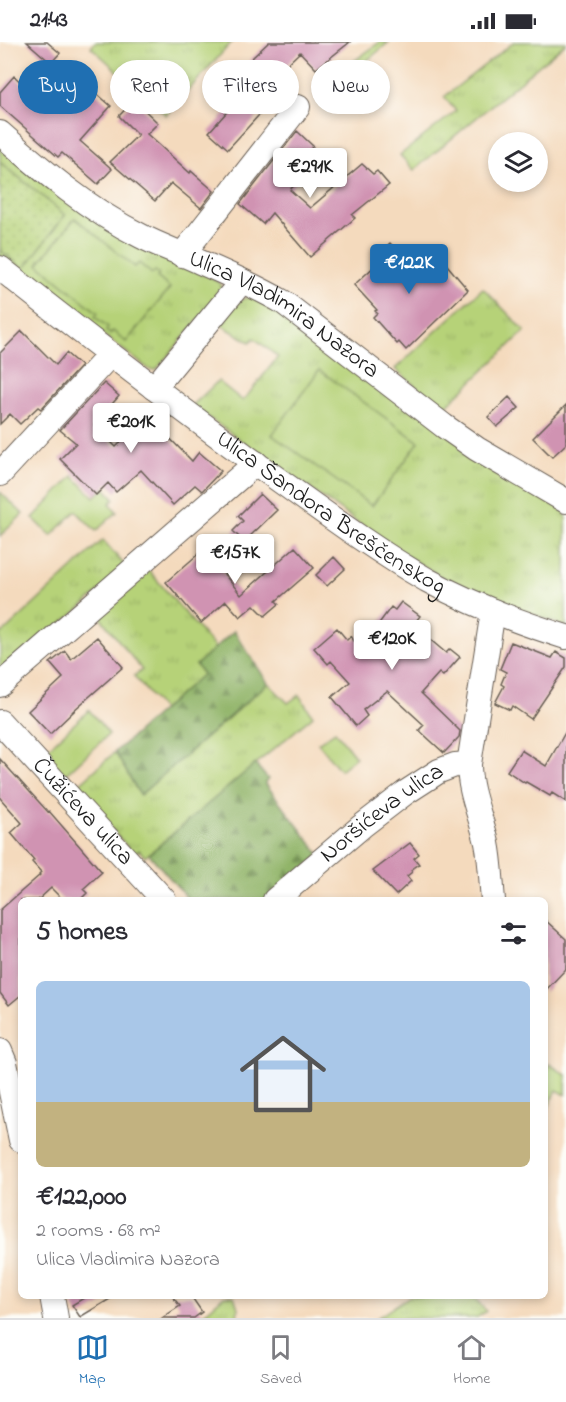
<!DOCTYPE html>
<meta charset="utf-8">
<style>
body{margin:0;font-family:"Indie Flower",sans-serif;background:#f7f7f7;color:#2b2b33;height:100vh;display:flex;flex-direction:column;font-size:22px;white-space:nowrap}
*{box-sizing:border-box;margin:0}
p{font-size:20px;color:#7c7c81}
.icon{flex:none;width:33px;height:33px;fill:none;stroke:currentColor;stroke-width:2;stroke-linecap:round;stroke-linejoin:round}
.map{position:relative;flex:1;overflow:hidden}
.side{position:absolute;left:18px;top:855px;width:530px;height:402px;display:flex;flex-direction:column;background:#fff;border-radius:9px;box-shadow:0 3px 9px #0003}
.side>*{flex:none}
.banner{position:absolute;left:18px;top:18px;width:531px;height:54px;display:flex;gap:12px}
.tools{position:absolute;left:488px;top:90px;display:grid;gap:12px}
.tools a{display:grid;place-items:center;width:60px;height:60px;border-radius:50%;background:#fff;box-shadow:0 3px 9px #0003;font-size:30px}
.price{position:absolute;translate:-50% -51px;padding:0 14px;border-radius:6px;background:#fff;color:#222;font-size:20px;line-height:39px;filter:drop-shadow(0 2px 3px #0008)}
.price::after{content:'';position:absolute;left:50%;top:36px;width:18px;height:14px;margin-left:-9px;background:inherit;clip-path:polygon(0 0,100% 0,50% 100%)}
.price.on{background:#1f6fb2;color:#fff}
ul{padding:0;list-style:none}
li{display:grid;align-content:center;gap:12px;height:318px;padding:0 18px}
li+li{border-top:2px solid #e1e1e2}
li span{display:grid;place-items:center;height:186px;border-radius:9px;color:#555}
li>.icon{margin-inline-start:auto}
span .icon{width:108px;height:108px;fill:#fffc;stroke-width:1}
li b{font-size:26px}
h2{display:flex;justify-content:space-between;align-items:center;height:72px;padding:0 18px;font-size:26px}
.pill{padding:0 21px;border-radius:27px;background:#fff;box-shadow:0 3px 9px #0003;font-size:21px;line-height:54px}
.pill.on{background:#1f6fb2;color:#fff}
.status{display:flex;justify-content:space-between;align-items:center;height:42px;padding:0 30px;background:#fff;direction:ltr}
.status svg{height:16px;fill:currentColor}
.menu{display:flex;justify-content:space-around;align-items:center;height:84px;border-top:2px solid #e1e1e2;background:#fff;font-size:16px;color:#7c7c81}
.menu a{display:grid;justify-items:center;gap:3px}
.menu .on{color:#1f6fb2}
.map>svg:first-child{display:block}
</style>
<div class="status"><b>21:43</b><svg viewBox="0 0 49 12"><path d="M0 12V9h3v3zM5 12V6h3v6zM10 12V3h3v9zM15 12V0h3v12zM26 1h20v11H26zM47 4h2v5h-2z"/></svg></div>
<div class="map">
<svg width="566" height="1276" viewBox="0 0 566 1276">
<defs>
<pattern id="grass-tufts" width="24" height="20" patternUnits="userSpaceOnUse" patternTransform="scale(1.5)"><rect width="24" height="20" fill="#b6d278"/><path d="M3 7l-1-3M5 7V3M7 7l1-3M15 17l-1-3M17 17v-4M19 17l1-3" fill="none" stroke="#9cb467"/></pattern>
<pattern id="forest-firs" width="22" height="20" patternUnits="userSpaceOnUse" patternTransform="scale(1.5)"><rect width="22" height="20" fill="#90b468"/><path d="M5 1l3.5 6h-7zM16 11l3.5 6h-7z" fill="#759255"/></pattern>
<pattern id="park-dots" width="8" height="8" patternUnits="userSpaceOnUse" patternTransform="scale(1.5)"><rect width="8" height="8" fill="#b6d278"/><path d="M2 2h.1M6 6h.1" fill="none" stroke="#9cb467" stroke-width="1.8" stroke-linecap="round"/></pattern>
</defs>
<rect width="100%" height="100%" fill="#fdfcf7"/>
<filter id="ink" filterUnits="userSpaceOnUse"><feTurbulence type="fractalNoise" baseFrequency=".0167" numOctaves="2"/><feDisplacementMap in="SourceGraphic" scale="12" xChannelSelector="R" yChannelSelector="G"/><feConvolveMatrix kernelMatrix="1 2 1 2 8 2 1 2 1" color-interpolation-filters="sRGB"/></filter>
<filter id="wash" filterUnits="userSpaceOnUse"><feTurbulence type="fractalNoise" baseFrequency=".008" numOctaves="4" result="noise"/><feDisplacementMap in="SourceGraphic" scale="24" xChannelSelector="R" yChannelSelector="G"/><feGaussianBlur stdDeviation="1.35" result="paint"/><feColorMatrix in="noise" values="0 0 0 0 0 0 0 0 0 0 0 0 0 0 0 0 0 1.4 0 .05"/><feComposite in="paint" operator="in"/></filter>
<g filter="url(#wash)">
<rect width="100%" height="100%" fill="#f4dabd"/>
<!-- grass -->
<path fill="url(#grass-tufts)" stroke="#69774a" stroke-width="1.5" d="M95 0H232L166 73 91 5Z
M380 0H389L355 29 349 23Z
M514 0H566V1L414 128 400 113 456 69 444 55Z
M0 99 221 242 222 250 156 328H150L0 215V208L23 226 65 173 0 120Z
M483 246 525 289 443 367 395 327Z
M252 254 261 256 566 466V585L452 541 403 512 192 364 218 339 243 359 278 315 254 296 250 300 216 280C227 269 236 258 252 254Z
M0 450 23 472 0 494Z
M103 498 127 526 0 635V589L3 591Z
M145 524 215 606 196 623 203 632 162 668 134 634 142 628 96 570Z
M268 641 288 661 299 653 313 674 145 815 139 808 134 812 75 746 115 710 140 753Z
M224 1254H234L238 1266 237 1276H199Z
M410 1254H473L486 1269 476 1276H377Z"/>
<!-- forest -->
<path fill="url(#forest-firs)" stroke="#566842" stroke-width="1.5" d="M234 589 268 641 140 753 115 710 203 632 196 623Z
M255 722 268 737 265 741 320 813 267 858H189L149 812Z"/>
<!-- park -->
<path fill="url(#park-dots)" stroke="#69774a" stroke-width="1.5" d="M0 120 65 173 24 227 0 208Z"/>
<!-- garden -->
<path fill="#b6d278" stroke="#69774a" stroke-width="1.5" d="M75 176 135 225 139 221 152 232 155 229 159 232 157 235 170 246 126 300 113 289 110 292 106 289 108 285 95 275 98 271 38 222Z
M319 328 419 400 372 464 272 393Z
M73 434 94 455 105 446 115 457 110 461 117 470 96 489 76 469 51 494 33 476Z
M89 668 109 692 64 734 43 711Z
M335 689 356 715 340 728 318 701Z
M549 1022 566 1033V1053L557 1048 545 1072V1032Z"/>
<g id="blocks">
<!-- building -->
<path fill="#d093b2" d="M27 0H47L60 11 51 21Z
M269 0H350L316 27 300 10 258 50 238 33 252 16Z
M72 30 111 64 80 99 112 127 98 142 62 111 58 115 0 64V50L14 34 44 61Z
M250 44 269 62 228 107 209 90Z
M134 58 158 81 147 92 190 131 191 129 214 149 201 166 171 141 155 159 110 120 138 93 119 74Z
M297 89 313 104 293 127 301 135 290 148 310 166 362 122 373 132 377 129 389 143 352 173 355 176 310 215 272 171 263 182 240 162Z
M390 201 421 235 442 217 468 248 406 308 399 300 397 302 373 275 377 271 375 269 377 268 354 243 378 221 373 216Z
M22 289 56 323 66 311 81 324 41 367 38 365 20 382 10 372 0 382V311Z
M104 341 119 354 94 383 116 405 135 386 130 381 142 370 149 377 150 376 192 419 199 410 221 429 202 449 195 443 173 463 141 428 116 450 108 441 96 453 60 417 76 401 60 388Z
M509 355 519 366 497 385 488 375Z
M566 363V402L552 415 533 396Z
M260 452 277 468 244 500 233 489 243 479 238 474Z
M295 505 314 526 276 559 279 562 265 574 254 563 240 575 226 559 201 581 166 540 204 507 241 553Z
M334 515 345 527 327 544 316 533Z
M401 560 420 574 413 583 446 611 450 607 460 615 443 634 439 631 421 651 460 689 459 695 444 711 419 688 424 683 387 649 363 668 367 674 356 684 332 655 350 640 331 619 328 622 314 606 337 586 347 598 351 594 354 599 364 590 369 595 391 565 395 568Z
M97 595 123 625 73 669H74L50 692 28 669 63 636 50 621 65 609 71 617Z
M511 600 552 616 556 610 566 616V625L531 677 512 664 510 668 495 661 504 644 501 642 506 630 500 627Z
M566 689V760L552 751 550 754 526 740 525 741 507 729 521 708 546 724Z
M0 717 48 770 49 769 102 830 83 847 87 851 80 858H63L51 846 38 858H21V953L9 963 0 951V868L40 833 39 832 41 830 32 820 34 818 11 791 22 781 0 756Z
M410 801 419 812 414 816 419 822 411 828 412 830 407 834 411 839 396 853 373 829Z
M544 877 566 897V927L544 950Z
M87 1254H115L80 1275 72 1263Z
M172 1254H191L202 1270 194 1276H162L180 1264Z"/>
</g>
</g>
<g filter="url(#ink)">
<use href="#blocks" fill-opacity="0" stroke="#685e54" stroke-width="1.5"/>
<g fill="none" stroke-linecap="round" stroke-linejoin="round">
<!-- minor casing -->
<g stroke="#685e54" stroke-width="26">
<g id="minor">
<path id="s1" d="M0 91C44 130 89 168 141 194 160 204 181 211 200 220 228 232 257 245 283 260L444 384 477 407 566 459"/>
<path d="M182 213 298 65"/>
<path id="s2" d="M0 226C91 298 182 369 276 436 325 471 375 508 427 538 471 562 518 580 566 595"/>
<path d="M154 346 242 239"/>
<path d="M0 432 110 313"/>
<path d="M493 569 469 722C469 750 481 774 487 801 491 820 491 839 493 858"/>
<path d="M0 643 256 421"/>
<path id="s3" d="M0 680 164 858"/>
<path id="s4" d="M275 858 362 784 405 751 439 729 455 723 469 722"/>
<path d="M0 1009 5 1021 21 1098"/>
<path d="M52 1254 56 1276"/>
</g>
</g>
<!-- minor -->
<use href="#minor" stroke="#fff" stroke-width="24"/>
</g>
</g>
<g text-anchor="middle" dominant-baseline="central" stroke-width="6" stroke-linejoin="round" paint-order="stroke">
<!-- street labels -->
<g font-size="24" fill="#1c1c1c" stroke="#fdfcf7">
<text stroke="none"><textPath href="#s1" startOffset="339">Ulica Vladimira Nazora</textPath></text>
<text stroke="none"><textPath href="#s2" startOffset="412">Ulica Šandora Breščenskog</textPath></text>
<text stroke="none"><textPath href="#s3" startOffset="122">Čužićeva ulica</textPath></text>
<text stroke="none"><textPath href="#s4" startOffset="138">Noršićeva ulica</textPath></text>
</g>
</g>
</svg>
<div class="tools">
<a><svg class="icon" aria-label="layers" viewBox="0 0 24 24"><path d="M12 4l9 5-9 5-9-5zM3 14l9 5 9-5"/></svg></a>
</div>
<b class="price" style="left:310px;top:157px">€291K</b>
<b class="price on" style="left:409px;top:253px">€122K</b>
<b class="price" style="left:131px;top:412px">€201K</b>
<b class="price" style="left:235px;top:543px">€157K</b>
<b class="price" style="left:392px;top:629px">€120K</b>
<div class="banner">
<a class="pill on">Buy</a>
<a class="pill">Rent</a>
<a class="pill">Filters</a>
<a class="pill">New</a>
</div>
<section class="side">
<h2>5 homes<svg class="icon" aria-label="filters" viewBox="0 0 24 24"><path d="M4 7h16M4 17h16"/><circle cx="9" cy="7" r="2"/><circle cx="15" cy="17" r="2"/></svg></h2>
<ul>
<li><span style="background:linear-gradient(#a9c7e8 65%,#c2b280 0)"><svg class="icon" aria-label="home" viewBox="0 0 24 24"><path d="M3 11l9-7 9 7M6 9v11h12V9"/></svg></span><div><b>€122,000</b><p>2 rooms · 68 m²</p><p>Ulica Vladimira Nazora</p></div></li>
</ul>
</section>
</div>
<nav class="menu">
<a class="on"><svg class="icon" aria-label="map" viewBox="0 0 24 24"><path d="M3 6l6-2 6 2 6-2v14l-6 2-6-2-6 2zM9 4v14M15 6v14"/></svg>Map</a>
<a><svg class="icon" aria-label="saved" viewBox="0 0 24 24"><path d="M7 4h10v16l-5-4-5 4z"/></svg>Saved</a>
<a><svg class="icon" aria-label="home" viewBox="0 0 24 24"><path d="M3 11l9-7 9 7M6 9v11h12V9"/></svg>Home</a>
</nav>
